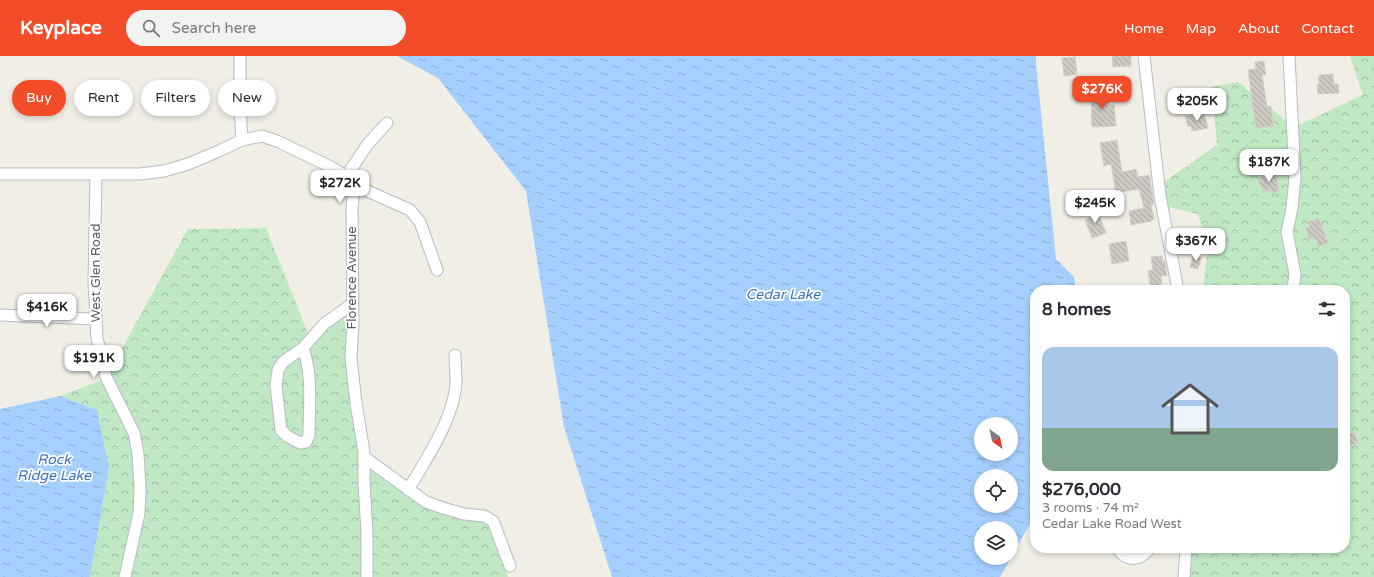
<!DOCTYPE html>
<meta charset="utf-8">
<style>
body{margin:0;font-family:"Varela Round",sans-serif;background:#f2f2f3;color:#2b2b33;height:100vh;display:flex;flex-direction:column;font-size:15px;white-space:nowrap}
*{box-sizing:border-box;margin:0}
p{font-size:13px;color:#7c7c81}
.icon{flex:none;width:22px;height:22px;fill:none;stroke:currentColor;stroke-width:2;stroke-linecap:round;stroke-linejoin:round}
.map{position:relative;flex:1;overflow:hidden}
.side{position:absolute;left:1030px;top:229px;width:320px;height:268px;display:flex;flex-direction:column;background:#fff;border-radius:16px;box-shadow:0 2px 6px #0003}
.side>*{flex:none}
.hud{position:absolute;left:12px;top:24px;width:380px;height:36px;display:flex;gap:8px}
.needle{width:26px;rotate:147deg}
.tools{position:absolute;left:974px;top:361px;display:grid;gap:8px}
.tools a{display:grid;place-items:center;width:44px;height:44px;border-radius:50%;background:#fff;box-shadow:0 2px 6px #0003;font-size:20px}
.price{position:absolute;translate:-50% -34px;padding:0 9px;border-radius:8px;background:#fff;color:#222;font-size:13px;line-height:26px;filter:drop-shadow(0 1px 2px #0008)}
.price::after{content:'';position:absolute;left:50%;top:24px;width:12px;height:9px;margin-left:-6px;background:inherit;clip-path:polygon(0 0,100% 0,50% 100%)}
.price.on{background:#f24c28;color:#fff}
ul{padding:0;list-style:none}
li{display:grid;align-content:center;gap:8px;height:212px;padding:0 12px}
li+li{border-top:1px solid #e1e1e2}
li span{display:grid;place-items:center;height:124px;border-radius:12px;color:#555}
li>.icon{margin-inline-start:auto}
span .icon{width:72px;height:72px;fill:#fffc;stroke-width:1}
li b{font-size:17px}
h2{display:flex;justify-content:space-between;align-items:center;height:48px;padding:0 12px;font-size:17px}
.chip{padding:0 14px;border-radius:18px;background:#fff;box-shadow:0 2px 6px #0003;font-size:14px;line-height:36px}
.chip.on{background:#f24c28;color:#fff}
header{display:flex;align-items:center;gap:24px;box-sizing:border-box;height:56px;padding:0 20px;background:#f24c28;color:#fff}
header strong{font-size:19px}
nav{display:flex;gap:22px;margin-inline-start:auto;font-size:14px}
.search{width:280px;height:36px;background:#f2f2f3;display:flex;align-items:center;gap:10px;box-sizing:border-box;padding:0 14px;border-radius:22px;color:#7c7c81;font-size:15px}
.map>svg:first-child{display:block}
</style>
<header>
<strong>Keyplace</strong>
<div class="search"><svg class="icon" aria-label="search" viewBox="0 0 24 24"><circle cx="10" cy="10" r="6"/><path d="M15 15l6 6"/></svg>Search here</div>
<nav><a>Home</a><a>Map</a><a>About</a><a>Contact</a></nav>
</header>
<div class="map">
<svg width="1374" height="521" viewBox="0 0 1374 521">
<defs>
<pattern id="forest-crowns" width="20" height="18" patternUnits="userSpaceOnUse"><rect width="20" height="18" fill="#c0e8c4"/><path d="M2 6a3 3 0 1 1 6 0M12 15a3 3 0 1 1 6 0" fill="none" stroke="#9fbfa3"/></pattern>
<pattern id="water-ripples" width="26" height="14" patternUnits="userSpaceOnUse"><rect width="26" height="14" fill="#a5cfff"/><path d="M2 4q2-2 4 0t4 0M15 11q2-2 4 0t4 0" fill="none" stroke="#8aabd2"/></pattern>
<pattern id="building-back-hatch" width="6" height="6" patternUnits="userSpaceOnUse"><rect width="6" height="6" fill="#cbc9c1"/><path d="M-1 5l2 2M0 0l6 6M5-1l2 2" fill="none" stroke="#a8a7a1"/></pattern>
</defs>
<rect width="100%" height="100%" fill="#f0eee5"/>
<!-- forest -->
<path fill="url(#forest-crowns)" d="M1350 0H1374V521H1184L1186 492H1345V234H1203L1208 189 1198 158 1164 150 1160 129 1217 89 1212 31 1238 26 1294 71 1363 39Z
M266 172 309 280 351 248 364 401 428 449 491 469 508 521H90L109 412 97 354 60 340 105 323 188 173Z"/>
<!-- water -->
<path fill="url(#water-ripples)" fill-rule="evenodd" d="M397 0H1036V9L1056 203 1074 221 1076 234H1035V459L1011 501V472H981V502H1011L1000 521H612L564 371 526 135 438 22ZM981 368H1011V398H981ZM981 420H1011V450H981Z
M60 340 97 354 109 412 90 521H0V353Z"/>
<!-- building -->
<path fill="url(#building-back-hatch)" stroke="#d5d1c3" d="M1112 0H1131V10L1113 11Z
M1075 1 1077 18 1064 20 1062 2Z
M1264 5 1266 19H1262L1267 51 1271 50 1273 70 1256 72 1248 14 1256 13 1255 6Z
M1333 18 1334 28H1338L1339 37 1318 38 1317 29H1319V19Z
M1091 35H1109V49H1114L1116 70 1092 71Z
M1204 56 1208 72 1192 75 1191 70 1188 71 1185 60Z
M1117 84 1122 116 1136 113 1138 121 1149 119 1154 148 1151 149 1154 163 1152 164V165L1131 169 1129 155 1144 152 1139 133 1116 137 1111 108 1104 110 1100 87Z
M1275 116 1279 130H1277L1279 135 1271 137 1270 134 1264 136 1262 129 1260 130 1258 122Z
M1096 152 1106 177 1092 182 1085 164 1091 161 1089 155Z
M1319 162 1328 187 1318 191 1316 183 1314 184 1313 181 1309 183 1306 172 1310 170 1308 166Z
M1126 185 1129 205 1112 208 1109 188Z
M1162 200 1163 205H1165L1167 220H1161L1162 234H1151L1148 215 1153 214 1151 201Z
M1193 200 1201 202 1198 213 1190 211Z
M1354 376 1358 387 1350 390 1346 379Z"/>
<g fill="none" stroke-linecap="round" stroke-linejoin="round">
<!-- minor casing -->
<g stroke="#b9bcc1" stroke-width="13">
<path id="minor" d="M240 0V51L242 84
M1144 0 1160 140 1178 234
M1289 0 1295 121 1292 152 1287 176 1295 218 1293 234
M0 118H140L164 115 188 108 219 95 242 84 262 80 277 85 329 110 347 121 354 129 352 152 353 268 351 302 356 347 364 396V427L367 477V521
M96 119 94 226 97 282 106 321 134 377 138 398 140 432 139 457 125 521
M346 121 367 89 387 67
M354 129 410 154 420 166 437 214
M0 259 95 263
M303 292C313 320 309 350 309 379L306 386 300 387 287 380 281 374 276 329 278 314 283 306 303 292 324 268 352 248
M364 401 426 446 443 452 464 458 484 460 493 465 510 510
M408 434C426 404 454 362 456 327 456 317 455 308 455 299
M1117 492C1127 506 1139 506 1150 492
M1184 521 1186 492"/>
</g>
<!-- minor -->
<use href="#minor" stroke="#fff" stroke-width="11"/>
</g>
<g text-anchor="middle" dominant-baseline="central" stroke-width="3.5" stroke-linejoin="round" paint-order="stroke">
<!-- street labels -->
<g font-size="13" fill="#5c6066" stroke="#fff">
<text transform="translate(96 217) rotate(-90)">West Glen Road</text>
<text transform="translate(352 222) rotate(-90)">Florence Avenue</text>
</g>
<!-- water labels -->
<g font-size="14" font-style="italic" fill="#3f71c1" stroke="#fff">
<text x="783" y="238">Cedar Lake</text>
<text x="54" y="403">Rock<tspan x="54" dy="16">Ridge Lake</tspan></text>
</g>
</g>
</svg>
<div class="tools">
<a><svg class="needle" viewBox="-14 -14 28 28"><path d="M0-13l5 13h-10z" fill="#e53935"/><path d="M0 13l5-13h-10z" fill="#7c7c81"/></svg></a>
<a><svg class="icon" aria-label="locate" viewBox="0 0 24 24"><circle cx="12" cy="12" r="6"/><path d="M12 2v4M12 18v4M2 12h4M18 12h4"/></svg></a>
<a><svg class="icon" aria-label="layers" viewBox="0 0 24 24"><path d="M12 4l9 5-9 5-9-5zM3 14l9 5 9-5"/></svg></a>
</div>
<b class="price on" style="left:1102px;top:54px">$276K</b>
<b class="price" style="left:1197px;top:66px">$205K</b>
<b class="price" style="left:1269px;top:127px">$187K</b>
<b class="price" style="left:340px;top:148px">$272K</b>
<b class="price" style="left:1095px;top:168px">$245K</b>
<b class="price" style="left:1196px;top:206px">$367K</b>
<b class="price" style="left:47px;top:272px">$416K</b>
<b class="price" style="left:94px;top:323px">$191K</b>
<div class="hud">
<a class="chip on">Buy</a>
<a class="chip">Rent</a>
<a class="chip">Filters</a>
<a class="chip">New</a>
</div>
<section class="side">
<h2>8 homes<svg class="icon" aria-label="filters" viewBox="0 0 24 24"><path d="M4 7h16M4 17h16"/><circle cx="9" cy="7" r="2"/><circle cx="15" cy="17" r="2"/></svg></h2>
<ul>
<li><span style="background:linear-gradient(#a9c7e8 65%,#7fa58c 0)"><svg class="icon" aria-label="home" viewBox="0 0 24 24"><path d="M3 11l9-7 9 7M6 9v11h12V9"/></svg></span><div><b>$276,000</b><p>3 rooms · 74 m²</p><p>Cedar Lake Road West</p></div></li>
</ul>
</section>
</div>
